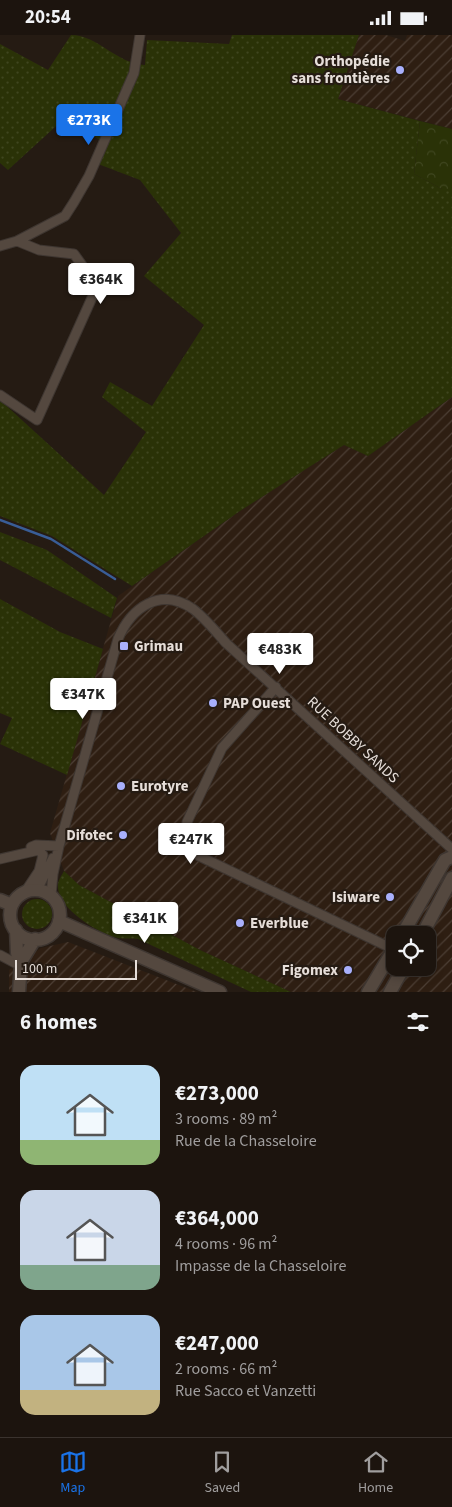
<!DOCTYPE html>
<meta charset="utf-8">
<style>
body{margin:0;font-family:"Source Sans 3",sans-serif;background:#29211c;color:#f1f3f6;height:100vh;display:flex;flex-direction:column;font-size:19px;white-space:nowrap}
*{box-sizing:border-box;margin:0}
p{font-size:16px;color:#a09e9e}
.icon{flex:none;width:28px;height:28px;fill:none;stroke:currentColor;stroke-width:2;stroke-linecap:round;stroke-linejoin:round}
.map{position:relative;height:957px;overflow:hidden}
.panel{display:flex;flex-direction:column;background:#1c140e;flex:1}
.panel>*{flex:none}
.buttons{position:absolute;left:386px;top:891px;display:grid;gap:10px}
.buttons a{display:grid;place-items:center;width:50px;height:50px;border-radius:10px;background:#1c140e;box-shadow:0 2px 8px #0003,0 0 0 1px #3a332e;font-size:25px}
.scale{position:absolute;left:15px;bottom:12px;width:122px;box-sizing:border-box;padding-left:5px;border:2px solid #e6ded9;border-top:0;font-size:14px;line-height:18px;white-space:nowrap;color:#e6ded9;-webkit-text-stroke:4px #251b13;paint-order:stroke}
.price{position:absolute;translate:-50% -42px;padding:0 11px;border-radius:5px;background:#fff;color:#222;font-size:16px;line-height:32px;filter:drop-shadow(0 1px 2px #0008)}
.price::after{content:'';position:absolute;left:50%;top:30px;width:15px;height:11px;margin-left:-8px;background:inherit;clip-path:polygon(0 0,100% 0,50% 100%)}
.price.active{background:#1a73e8;color:#fff}
ul{padding:0;list-style:none}
li{display:flex;align-items:center;gap:15px;height:125px;padding:0 20px}
li span{display:grid;place-items:center;flex:none;width:140px;height:100px;border-radius:15px;color:#555}
li>.icon{margin-inline-start:auto}
span .icon{width:60px;height:60px;fill:#fffc;stroke-width:1}
li b{font-size:21px}
h2{display:flex;justify-content:space-between;align-items:center;height:60px;padding:0 20px;font-size:21px}
.status{display:flex;justify-content:space-between;align-items:center;height:35px;padding:0 25px;background:#1c140e;direction:ltr}
.status svg{height:14px;fill:currentColor}
.tabs{display:flex;justify-content:space-around;align-items:center;height:70px;border-top:1px solid #3a332e;background:#1c140e;font-size:14px;color:#a09e9e}
.tabs a{display:grid;justify-items:center;gap:2px}
.tabs .active{color:#1a73e8}
.map>svg:first-child{display:block}
</style>
<div class="status"><b>20:54</b><svg viewBox="0 0 49 12"><path d="M0 12V9h3v3zM5 12V6h3v6zM10 12V3h3v9zM15 12V0h3v12zM26 1h20v11H26zM47 4h2v5h-2z"/></svg></div>
<div class="map">
<svg width="452" height="957" viewBox="0 0 452 957">
<defs>
<pattern id="industrial-furrows" width="10" height="10" patternUnits="userSpaceOnUse" patternTransform="scale(1.25)"><rect width="10" height="10" fill="#2e1e12"/><path d="M-1 1l2-2M0 10L10 0M9 11l2-2" fill="none" stroke="#4c3e34"/></pattern>
<pattern id="grass-dots" width="8" height="8" patternUnits="userSpaceOnUse" patternTransform="scale(1.25)"><rect width="8" height="8" fill="#2a3207"/><path d="M2 2h.1M6 6h.1" fill="none" stroke="#3f461f" stroke-width="1.8" stroke-linecap="round"/></pattern>
<pattern id="forest-crowns" width="20" height="18" patternUnits="userSpaceOnUse" patternTransform="scale(1.25)"><rect width="20" height="18" fill="#2a3207"/><path d="M2 6a3 3 0 1 1 6 0M12 15a3 3 0 1 1 6 0" fill="none" stroke="#3f461f"/></pattern>
</defs>
<rect width="100%" height="100%" fill="#251b13"/>
<!-- industrial -->
<path fill="url(#industrial-furrows)" fill-rule="evenodd" d="M359 0H386L405 6 407 0H452V94L338 64Z
M452 362V957H291L200 915 79 850 64 836 50 798 118 561 240 476 344 410 368 421ZM395 900H428V932H395Z
M68 907 197 957H9V935L41 913Z"/>
<!-- grass -->
<path fill="url(#grass-dots)" d="M71 0C98 0 117 29 145 30L147 5 229 9 232 0H359L338 64 420 86 414 139 442 154H452V362L368 421 344 410 240 476 132 551 52 501 0 481V365L104 460 146 397 102 362 110 347 152 371 204 290 144 241 181 198 140 145 98 129 106 109 65 83 8 135 0 128V9L48 35Z
M0 497 47 515 117 563 111 583 0 525Z
M0 564 60 597 103 614 67 740 0 709 12 683 0 678Z
M64 836 79 850 200 915 291 957H251L138 904C132 903 124 904 118 903 99 899 56 873 58 850 58 845 62 840 64 836Z
M22 879a15 15 0 1 1 30 0a15 15 0 1 1-30 0Z"/>
<!-- forest -->
<path fill="url(#forest-crowns)" d="M420 86 452 94V154H442L414 139Z"/>
<g fill="none" stroke-linecap="round" stroke-linejoin="round">
<!-- stream -->
<path stroke="#395d96" stroke-width="2.5" d="M0 485 51 504 115 544"/>
<!-- street casing -->
<g stroke="#3e3631" stroke-width="11">
<path id="street" d="M0 211 17 206 65 181 74 167 89 141 134 38 140 0
M0 360 37 385 95 256V248L74 219 39 215 17 206
M276 652 222 713 187 787V805L199 821 395 915
M31 812 36 810 59 811
M0 824 39 815 43 820 39 836 25 857
M37 855 53 823
M51 860 53 839 59 811 118 604C131 573 160 551 193 574 205 583 216 597 226 608L452 814
M0 920 15 928 21 927"/>
</g>
<!-- secondary casing -->
<g stroke="#3e3631" stroke-width="15">
<path id="secondary" d="M10 880a25 25 0 1 1 50 0a25 25 0 1 1-50 0Z
M0 865 12 870
M59 886 220 957
M16 895 17 918 21 927
M402 900 445 825 452 822
M422 900 452 843
M19 957 21 927 35 904
M368 957 395 912
M390 957 404 932"/>
</g>
<!-- street -->
<use href="#street" stroke="#54483f" stroke-width="9"/>
<!-- secondary -->
<use href="#secondary" stroke="#54483f" stroke-width="12"/>
</g>
<!-- markers -->
<g fill="#a9b0fc" stroke="#251b13" stroke-width="2">
<circle cx="400" cy="35" r="5"/>
<rect x="119" y="606" width="10" height="10" rx="2.5"/>
<circle cx="213" cy="668" r="5"/>
<circle cx="121" cy="751" r="5"/>
<circle cx="123" cy="800" r="5"/>
<circle cx="390" cy="862" r="5"/>
<circle cx="240" cy="888" r="5"/>
<circle cx="348" cy="935" r="5"/>
</g>
<g text-anchor="middle" dominant-baseline="central" stroke-width="4.5" stroke-linejoin="round" paint-order="stroke">
<!-- poi labels -->
<g font-size="15" font-weight="bold" fill="#e6ded9" stroke="#251b13" text-anchor="end">
<text x="390" y="26">Orthopédie<tspan x="390" dy="17">sans frontières</tspan></text>
<text x="134" y="611" text-anchor="start">Grimau</text>
<text x="223" y="668" text-anchor="start">PAP Ouest</text>
<text x="131" y="751" text-anchor="start">Eurotyre</text>
<text x="113" y="800">Difotec</text>
<text x="380" y="862">Isiware</text>
<text x="250" y="888" text-anchor="start">Everblue</text>
<text x="338" y="935">Figomex</text>
</g>
<!-- street labels -->
<g font-size="15" fill="#e6ded9" stroke="#251b13">
<text transform="translate(353 705) rotate(43)">RUE BOBBY SANDS</text>
</g>
</g>
</svg>
<div class="buttons">
<a><svg class="icon" aria-label="locate" viewBox="0 0 24 24"><circle cx="12" cy="12" r="6"/><path d="M12 2v4M12 18v4M2 12h4M18 12h4"/></svg></a>
</div>
<div class="scale">100 m</div>
<b class="price active" style="left:89px;top:111px">€273K</b>
<b class="price" style="left:101px;top:270px">€364K</b>
<b class="price" style="left:280px;top:640px">€483K</b>
<b class="price" style="left:83px;top:685px">€347K</b>
<b class="price" style="left:191px;top:830px">€247K</b>
<b class="price" style="left:145px;top:909px">€341K</b>
</div>
<section class="panel">
<h2>6 homes<svg class="icon" aria-label="filters" viewBox="0 0 24 24"><path d="M4 7h16M4 17h16"/><circle cx="9" cy="7" r="2"/><circle cx="15" cy="17" r="2"/></svg></h2>
<ul>
<li><span style="background:linear-gradient(#bfe0f5 75%,#8fb573 0)"><svg class="icon" aria-label="home" viewBox="0 0 24 24"><path d="M3 11l9-7 9 7M6 9v11h12V9"/></svg></span><div><b>€273,000</b><p>3 rooms · 89 m²</p><p>Rue de la Chasseloire</p></div></li>
<li><span style="background:linear-gradient(#c9d6e8 75%,#7fa58c 0)"><svg class="icon" aria-label="home" viewBox="0 0 24 24"><path d="M3 11l9-7 9 7M6 9v11h12V9"/></svg></span><div><b>€364,000</b><p>4 rooms · 96 m²</p><p>Impasse de la Chasseloire</p></div></li>
<li><span style="background:linear-gradient(#a9c7e8 75%,#c2b280 0)"><svg class="icon" aria-label="home" viewBox="0 0 24 24"><path d="M3 11l9-7 9 7M6 9v11h12V9"/></svg></span><div><b>€247,000</b><p>2 rooms · 66 m²</p><p>Rue Sacco et Vanzetti</p></div></li>
</ul>
</section>
<nav class="tabs">
<a class="active"><svg class="icon" aria-label="map" viewBox="0 0 24 24"><path d="M3 6l6-2 6 2 6-2v14l-6 2-6-2-6 2zM9 4v14M15 6v14"/></svg>Map</a>
<a><svg class="icon" aria-label="saved" viewBox="0 0 24 24"><path d="M7 4h10v16l-5-4-5 4z"/></svg>Saved</a>
<a><svg class="icon" aria-label="home" viewBox="0 0 24 24"><path d="M3 11l9-7 9 7M6 9v11h12V9"/></svg>Home</a>
</nav>
